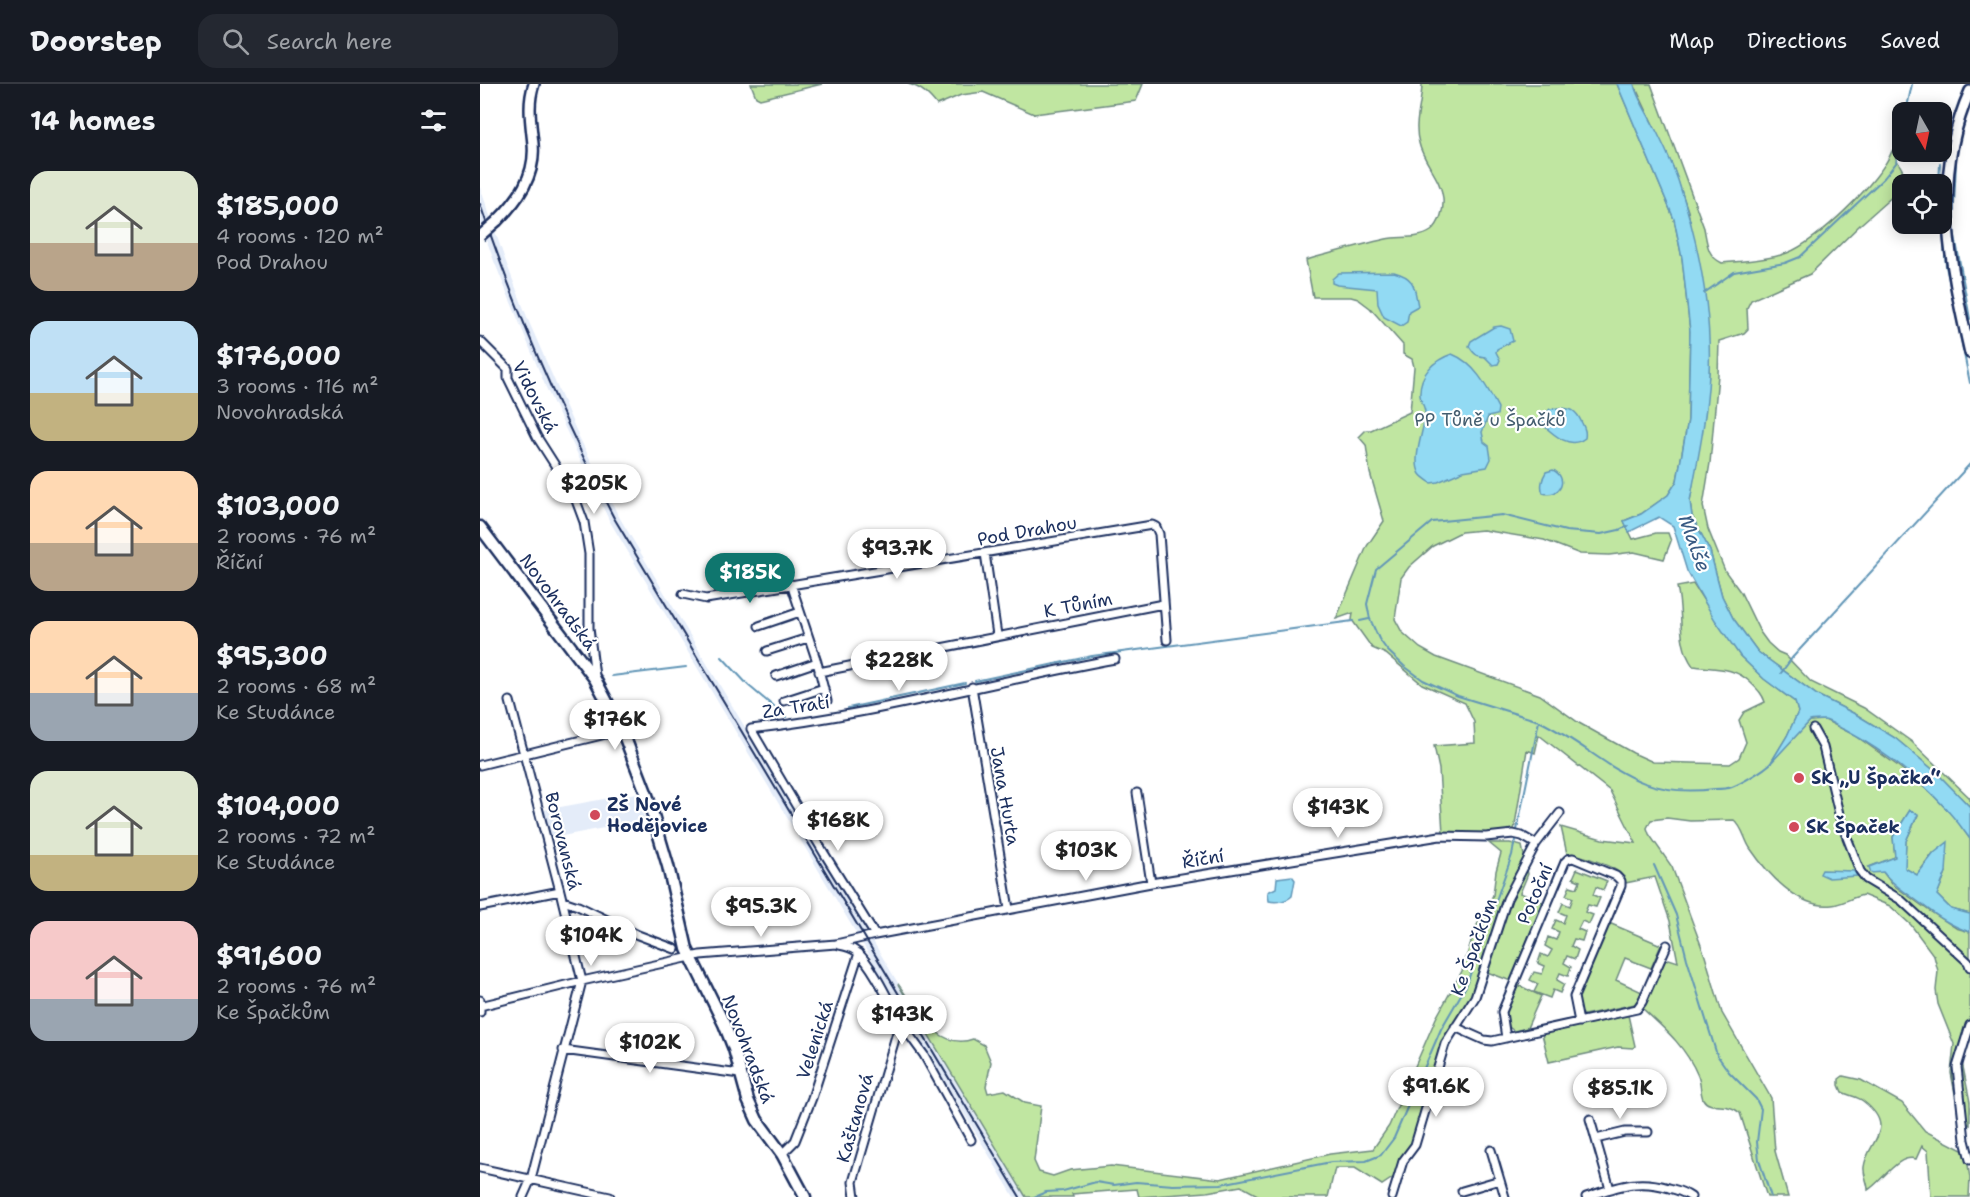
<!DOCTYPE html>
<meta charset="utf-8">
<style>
body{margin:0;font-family:"Shantell Sans",sans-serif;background:#242831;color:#f1f3f6;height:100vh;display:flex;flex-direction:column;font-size:22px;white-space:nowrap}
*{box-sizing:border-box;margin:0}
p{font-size:20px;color:#9ea1a6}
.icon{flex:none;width:33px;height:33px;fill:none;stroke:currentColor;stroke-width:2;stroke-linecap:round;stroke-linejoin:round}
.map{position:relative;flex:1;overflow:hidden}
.sheet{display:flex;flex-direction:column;background:#171b24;width:480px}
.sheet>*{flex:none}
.needle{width:39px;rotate:171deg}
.buttons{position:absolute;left:1412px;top:18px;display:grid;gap:12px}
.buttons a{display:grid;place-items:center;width:60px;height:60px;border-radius:12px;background:#171b24;box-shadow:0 3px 15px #0003;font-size:30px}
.price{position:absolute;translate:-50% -51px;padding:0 14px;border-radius:21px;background:#fff;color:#222;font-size:20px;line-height:39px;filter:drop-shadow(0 2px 3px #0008)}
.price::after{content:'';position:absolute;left:50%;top:36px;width:18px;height:14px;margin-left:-9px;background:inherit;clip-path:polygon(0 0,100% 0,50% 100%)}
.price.current{background:#0f766e;color:#fff}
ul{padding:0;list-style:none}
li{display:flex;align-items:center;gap:18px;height:150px;padding:0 30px}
li span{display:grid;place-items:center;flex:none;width:168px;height:120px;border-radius:18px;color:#555}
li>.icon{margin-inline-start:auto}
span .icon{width:72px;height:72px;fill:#fffc;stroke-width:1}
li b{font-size:26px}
h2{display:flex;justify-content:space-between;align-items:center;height:72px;padding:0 30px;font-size:26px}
header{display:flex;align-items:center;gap:36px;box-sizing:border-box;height:84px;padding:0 30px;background:#171b24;border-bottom:2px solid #363941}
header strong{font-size:28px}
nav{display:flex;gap:33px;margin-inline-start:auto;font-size:21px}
.search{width:420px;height:54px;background:#242831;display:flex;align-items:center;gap:15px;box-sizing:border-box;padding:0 21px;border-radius:18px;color:#9ea1a6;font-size:22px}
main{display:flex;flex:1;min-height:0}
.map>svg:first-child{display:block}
</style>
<header>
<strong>Doorstep</strong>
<div class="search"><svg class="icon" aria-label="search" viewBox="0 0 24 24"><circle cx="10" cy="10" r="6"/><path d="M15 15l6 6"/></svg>Search here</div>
<nav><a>Map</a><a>Directions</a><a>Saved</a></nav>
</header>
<main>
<section class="sheet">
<h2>14 homes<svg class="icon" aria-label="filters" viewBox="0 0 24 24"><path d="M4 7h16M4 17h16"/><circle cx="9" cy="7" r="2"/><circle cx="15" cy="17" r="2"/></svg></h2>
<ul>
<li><span style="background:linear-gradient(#dfe7d0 60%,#b9a48a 0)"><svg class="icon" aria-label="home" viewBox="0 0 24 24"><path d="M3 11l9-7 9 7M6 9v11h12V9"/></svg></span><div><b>$185,000</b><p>4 rooms · 120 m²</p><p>Pod Drahou</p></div></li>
<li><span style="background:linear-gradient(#bfe0f5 60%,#c2b280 0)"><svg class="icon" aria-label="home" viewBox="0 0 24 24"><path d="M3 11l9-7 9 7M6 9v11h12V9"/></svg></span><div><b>$176,000</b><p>3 rooms · 116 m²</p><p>Novohradská</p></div></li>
<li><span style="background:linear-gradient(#ffd9b3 60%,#b9a48a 0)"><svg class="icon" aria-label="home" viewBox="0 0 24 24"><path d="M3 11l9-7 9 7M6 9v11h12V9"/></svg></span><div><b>$103,000</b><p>2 rooms · 76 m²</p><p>Říční</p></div></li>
<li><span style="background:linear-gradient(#ffd9b3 60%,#9aa5b1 0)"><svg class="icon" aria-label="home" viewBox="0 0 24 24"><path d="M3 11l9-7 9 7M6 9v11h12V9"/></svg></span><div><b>$95,300</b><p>2 rooms · 68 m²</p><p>Ke Studánce</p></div></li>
<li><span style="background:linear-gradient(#dfe7d0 70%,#c2b280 0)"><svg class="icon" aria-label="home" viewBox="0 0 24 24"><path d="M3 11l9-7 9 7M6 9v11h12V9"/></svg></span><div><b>$104,000</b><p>2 rooms · 72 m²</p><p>Ke Studánce</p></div></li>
<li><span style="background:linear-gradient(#f6c9c9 65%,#9aa5b1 0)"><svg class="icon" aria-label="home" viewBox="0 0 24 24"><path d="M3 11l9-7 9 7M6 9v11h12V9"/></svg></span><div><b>$91,600</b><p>2 rooms · 76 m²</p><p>Ke Špačkům</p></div></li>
</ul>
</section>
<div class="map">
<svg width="1490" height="1113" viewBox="0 0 1490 1113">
<rect width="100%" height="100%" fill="#fff"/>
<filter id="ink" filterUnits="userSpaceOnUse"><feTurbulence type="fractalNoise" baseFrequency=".0167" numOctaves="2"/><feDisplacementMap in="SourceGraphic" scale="12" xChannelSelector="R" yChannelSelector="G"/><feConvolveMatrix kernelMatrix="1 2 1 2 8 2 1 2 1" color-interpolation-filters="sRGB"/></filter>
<g filter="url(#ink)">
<!-- built -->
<path fill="#e4ecf9" d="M0 103 24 173 49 238 99 353 138 431 546 1113H534L129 436 67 306 14 177 0 138Z
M157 709 165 736 72 754 64 726Z"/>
<!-- green -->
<path fill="#c0e6a1" stroke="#6e8a80" stroke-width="1.5" d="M271 0H342L280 15 276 13Z
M428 0H663L656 17 554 30 503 8 481 11 457 21C449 11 441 3 428 0Z
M942 0H1137L1194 135 1202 174 1210 247 1208 336 1197 397 1188 411 1161 430 1144 437 1153 455 1176 449H1188L1191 457 1184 475 1154 468 1129 471 1100 470 1064 456 1003 446 981 448 953 462 929 483 921 494 915 535 922 548 940 564 956 573 1060 611 1099 639 1153 669 1173 678 1250 680 1259 674 1266 658 1259 636 1264 628 1285 618C1282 609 1277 605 1271 599 1254 582 1234 585 1213 582 1196 559 1204 529 1197 503L1213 500 1260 572 1284 595 1315 618 1318 628 1307 652 1292 677 1330 637 1345 636 1376 652 1418 682 1453 711 1476 735 1490 755V830L1471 825 1457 811 1466 788 1453 769 1437 791 1424 784 1426 757 1438 731 1430 726 1413 753 1415 773 1389 783 1403 788 1412 800 1448 826 1476 844 1490 848V950L1482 978 1490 1018V1041L1480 1036 1471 989 1474 960 1458 920 1456 906 1458 887 1454 872 1431 841 1410 822 1383 811C1372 813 1363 820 1352 821 1318 825 1287 789 1270 764 1264 755 1263 743 1254 736L1210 737 1187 734 1171 736 1167 744 1169 750 1192 783 1225 872 1242 929 1291 1014 1295 1067 1308 1113H1287L1260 1029C1248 1017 1230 1027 1223 1015 1220 1008 1221 999 1218 992 1206 963 1185 945 1162 924L1184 877 1189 875 1198 878 1190 837 1175 793 1145 799C1144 795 1144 793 1141 790 1135 783 1096 768 1087 770L1081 743 1122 755 1156 759 1130 707 1059 651 1055 669 1047 666 1034 747 1002 750 963 749 959 685 954 662 995 659 994 638 985 619 942 600 906 570 892 564 872 536 873 529 856 535 887 462 904 437 890 389 886 361 879 353 886 346H891L930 328 934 283 932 275 923 270V261L890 224 878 215 871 213H833L826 176C852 169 879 161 906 155 920 152 938 156 951 147 960 140 964 125 963 114 961 94 943 78 939 59 933 39 942 20 942 0Z
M1154 0H1171L1224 144C1227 159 1227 172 1242 179 1263 177 1288 176 1307 169 1336 159 1401 96 1412 67L1429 98 1422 100V104L1381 140 1330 190 1271 216 1267 224 1268 245 1264 249 1239 257 1238 291 1230 379 1223 422 1228 445 1245 487 1261 509 1280 548 1288 559 1298 568 1305 571 1331 598 1384 624 1432 658 1490 714V723L1457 689 1415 654 1377 631 1337 611 1278 568 1253 534 1242 512 1230 467 1212 432 1210 417 1225 327 1229 288 1225 218 1208 127 1193 83Z
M1009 759H1030L1042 762 1048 790 1040 809 1063 818 1031 897 1007 888 968 965 954 1011 931 1063 919 1079 914 1093 902 1101 875 1084H855L848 1113H781L761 1102 727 1108 659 1113 657 1105 592 1110 593 1113H546L418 900C435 923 458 968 493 955L504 961 511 978 506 1002 508 1009 525 1006 545 1019 561 1022 554 1077 559 1088 573 1092 590 1086 631 1082 740 1095 850 1070 893 1065 909 1042 956 934 982 887 995 845 1013 811 1016 787 1021 769Z
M1097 785 1127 797 1123 806 1116 803 1113 811 1120 814 1116 823 1108 821 1105 828 1113 831 1109 840 1102 837 1098 845 1105 848 1102 857 1094 855 1091 862 1098 866 1095 875 1087 872 1084 879 1091 883 1088 892 1080 889 1077 896 1084 900 1080 909 1073 906 1070 914 1054 908 1058 900 1050 896 1054 888 1062 890 1065 882 1058 879 1061 870 1068 873 1072 866 1065 862 1068 853 1076 856 1079 848 1072 845 1076 836 1083 839 1086 831 1079 828 1083 819 1090 822 1093 814 1086 811 1090 802 1097 804 1100 797 1093 794Z
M1129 839 1181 861 1171 884 1145 874 1136 896 1162 908 1155 920 1104 931 1100 927 1098 913Z
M1038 901 1061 912 1047 944 1034 947 1029 943 1026 929Z
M1148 931 1155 962 1153 964 1138 963 1069 978 1062 950Z
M1363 992 1381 996 1422 1019 1445 1047 1486 1068 1490 1094 1489 1113H1451L1448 1067 1442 1062 1436 1075C1418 1069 1402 1098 1388 1106 1388 1098 1383 1091 1384 1083 1387 1057 1419 1045 1383 1017 1377 1012 1369 1012 1362 1008L1359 1001V995Z"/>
<!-- water -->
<path fill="#92daf3" stroke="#6296b7" stroke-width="1.5" d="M1137 0H1154C1156 11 1164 23 1169 33 1180 53 1190 74 1198 96 1218 157 1232 225 1229 290 1227 332 1218 375 1210 417L1212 432 1230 467 1242 512 1253 534 1278 568 1337 611 1377 631 1415 654 1457 689 1490 723V755C1460 711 1412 671 1365 646 1358 643 1351 637 1344 636 1339 636 1334 636 1330 637L1290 680 1307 652 1318 628 1315 618 1284 595 1260 572 1235 536 1207 487 1193 442 1179 433 1149 448 1144 437 1161 430 1188 411 1197 397 1208 336 1210 247 1202 174 1194 135Z
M914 188C936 194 934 203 938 222L929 227 927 238 921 242 904 233 898 220 897 205 857 201 852 199V195L859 189Z
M1021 242 1030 245 1033 257 1017 265 1016 268 1020 276 1018 280 1013 281 1005 273C996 272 994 270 989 262L991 257 1014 243Z
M972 270C995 279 1007 303 1018 324L1017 331 1008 333 1002 348 1004 358 1009 362 1011 375 1007 383 983 387 958 398 951 399C948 397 942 393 940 390 931 375 945 345 945 329 945 322 940 317 940 311 939 290 954 276 972 270Z
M1078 324C1092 324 1096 326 1102 339 1105 345 1106 348 1105 354 1090 366 1074 351 1063 341L1062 333 1070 325Z
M1073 386C1089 394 1081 414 1063 409 1060 403 1062 394 1066 388Z
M1430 726 1438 730 1426 757 1425 784 1437 791 1454 769 1468 758 1466 788 1457 811 1471 825 1490 830V848C1467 841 1451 827 1432 813 1421 805 1412 800 1403 788L1391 789 1389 783 1415 773 1413 753Z
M1342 786 1374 787 1377 792 1349 794 1340 790Z
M812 792 815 796 812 812C807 817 796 819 789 817L788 808 796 804 797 794Z"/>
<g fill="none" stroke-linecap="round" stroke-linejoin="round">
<!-- stream -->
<path stroke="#6296b7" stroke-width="2" d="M1426 28 1432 0
M1476 79 1473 141 1490 235
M1459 100 1460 80
M1461 127 1466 182 1490 299
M1224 209 1254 188 1305 179 1320 173 1404 94 1416 79 1422 49
M880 537 889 535
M242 573 269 602 306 633
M1301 589 1312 574 1490 380
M132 592 206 583
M495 597 612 572 873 537
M368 624 485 599
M1059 637 978 612 943 596 924 582 907 566 899 555 890 535 887 520 896 485 952 438 1022 431 1086 447 1121 450 1139 446 1148 442
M1174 781 1196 831 1207 875 1237 971 1249 988 1276 1015 1281 1025 1277 1058 1279 1076 1291 1113
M554 1113 566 1108 583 1107 616 1098 634 1101 656 1098 693 1101 741 1100 851 1078 886 1077 901 1071 914 1054 961 945 986 902 1032 771 1059 637C1126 670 1150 716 1234 705 1240 705 1247 705 1252 703 1262 699 1284 686 1291 679"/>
<!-- minor casing -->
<g stroke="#1b2f5e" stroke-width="11">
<path id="minor" d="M0 257 28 285V294L57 353 94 411 104 438 109 470V544L115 592
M505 469 517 551
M311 500 337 578 347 617
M203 510 226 515 672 441 676 443 679 450 687 556
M279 542 320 528
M287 567 328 554
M339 588 683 520
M296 592 337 578
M492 603 529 825
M30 617 80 807 102 897 51 1095 43 1113
M304 617 344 604
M1333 645 1343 663 1361 738 1380 787 1386 795 1421 816 1488 878 1490 883
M0 681 142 646
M657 709 671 799
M83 817 98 822 158 851 195 865
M0 823 80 807
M395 851 344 769 271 645C394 631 514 597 635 575
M359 861C366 862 371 863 377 868 392 880 410 919 420 938L373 1098 375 1113
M0 916V928
M0 922 102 897 220 871 356 860 395 851 671 799 960 752 1006 753 1033 750 1042 752 1056 760
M420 938 444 971 491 1056
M1490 941 1477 983 1485 1056 1490 1076
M975 943 1004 956 1012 957 1157 925 1162 918 1187 861
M1026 954 1022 928 1085 778 1088 775 1093 774 1136 792 1141 797V802L1094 913 1099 938
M83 966 260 990
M1110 1035 1130 1105
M1116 1055 1145 1048H1168
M1011 1066 1025 1113
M302 1070 315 1057 332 1014 379 869
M0 1084 130 1113
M982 1107 1020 1096
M912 1113 923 1077 935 1061 965 960 995 913 1027 815 1056 760 1080 729
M1106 1113C1137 1103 1157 1094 1189 1104 1197 1106 1204 1108 1211 1113"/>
</g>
<!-- tertiary casing -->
<g stroke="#1b2f5e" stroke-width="14">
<path id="tertiary" d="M1490 7C1451 93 1470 181 1490 269
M17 137C38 116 56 92 53 60 51 39 47 20 54 0"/>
</g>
<!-- secondary casing -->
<g stroke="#1b2f5e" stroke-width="15">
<path id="secondary" d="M0 443 115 595 142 646 167 711 188 782 207 865 244 940 254 965 268 1016 277 1036 302 1070 325 1113"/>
</g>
<!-- minor -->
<use href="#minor" stroke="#fff" stroke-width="7"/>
<!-- tertiary -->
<use href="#tertiary" stroke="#fff" stroke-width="9"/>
<!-- secondary -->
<use href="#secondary" stroke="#fff" stroke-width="10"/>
<!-- rail -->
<path stroke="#1b2f5e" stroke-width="2" d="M0 120C36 228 81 332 134 434L540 1113"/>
<!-- tertiary-bridge casing -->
<g stroke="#1b2f5e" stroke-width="14" stroke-linecap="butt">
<path id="tertiary-bridge" d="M0 152 17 137"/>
</g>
<!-- tertiary-bridge -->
<use href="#tertiary-bridge" stroke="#fff" stroke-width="9"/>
</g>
</g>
<!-- markers -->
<g fill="#d1495b" stroke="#fff" stroke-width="2">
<circle cx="1319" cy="694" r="6"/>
<circle cx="115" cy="731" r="6"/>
<circle cx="1314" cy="743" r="6"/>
</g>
<g text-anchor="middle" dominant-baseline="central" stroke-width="4.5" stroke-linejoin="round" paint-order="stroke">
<!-- street labels -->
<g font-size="18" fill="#1b2f5e" stroke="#fff">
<text transform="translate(55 313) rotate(63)">Vidovská</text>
<text transform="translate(547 447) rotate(-10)">Pod Drahou</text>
<text transform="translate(78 518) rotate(53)">Novohradská</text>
<text transform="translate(598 521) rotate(-11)">K Tůním</text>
<text transform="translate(316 623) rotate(-9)">Za Tratí</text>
<text transform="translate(525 712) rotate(80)">Jana Hurta</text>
<text transform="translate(83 757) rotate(76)">Borovanská</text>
<text transform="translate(723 775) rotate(-10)">Říční</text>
<text transform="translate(1055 810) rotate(-67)">Potoční</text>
<text transform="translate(994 863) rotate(-70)">Ke Špačkům</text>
<text transform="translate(335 956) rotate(-72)">Velenická</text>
<text transform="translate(268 965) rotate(69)">Novohradská</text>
<text transform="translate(375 1034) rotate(-74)">Kaštanová</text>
</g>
<!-- park labels -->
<g font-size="18" fill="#445d6f" stroke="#fff">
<text x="1010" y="336">PP Tůně u Špačků</text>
</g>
<!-- poi labels -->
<g font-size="18" font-weight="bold" fill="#1b2f5e" stroke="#fff" text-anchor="start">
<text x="1331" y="694">SK „U Špačka“</text>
<text x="127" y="721">ZŠ Nové<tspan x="127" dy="21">Hodějovice</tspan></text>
<text x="1326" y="743">SK Špaček</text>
</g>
<!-- water labels -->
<g font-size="20" font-style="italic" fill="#395a83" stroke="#fff">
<text transform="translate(1215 459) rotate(70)">Malše</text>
</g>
</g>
</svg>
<div class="buttons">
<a><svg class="needle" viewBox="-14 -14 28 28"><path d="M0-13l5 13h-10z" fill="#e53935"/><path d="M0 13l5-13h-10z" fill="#9ea1a6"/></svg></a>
<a><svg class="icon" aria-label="locate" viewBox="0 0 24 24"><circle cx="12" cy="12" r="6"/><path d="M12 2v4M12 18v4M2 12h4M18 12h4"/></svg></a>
</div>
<b class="price" style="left:114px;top:431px">$205K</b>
<b class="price" style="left:417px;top:496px">$93.7K</b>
<b class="price current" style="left:270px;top:520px">$185K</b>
<b class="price" style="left:419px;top:608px">$228K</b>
<b class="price" style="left:135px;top:667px">$176K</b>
<b class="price" style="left:858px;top:755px">$143K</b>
<b class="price" style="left:358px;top:768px">$168K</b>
<b class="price" style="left:606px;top:798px">$103K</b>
<b class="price" style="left:281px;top:854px">$95.3K</b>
<b class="price" style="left:111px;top:883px">$104K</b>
<b class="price" style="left:422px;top:962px">$143K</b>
<b class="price" style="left:170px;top:990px">$102K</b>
<b class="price" style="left:956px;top:1034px">$91.6K</b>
<b class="price" style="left:1140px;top:1036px">$85.1K</b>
</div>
</main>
